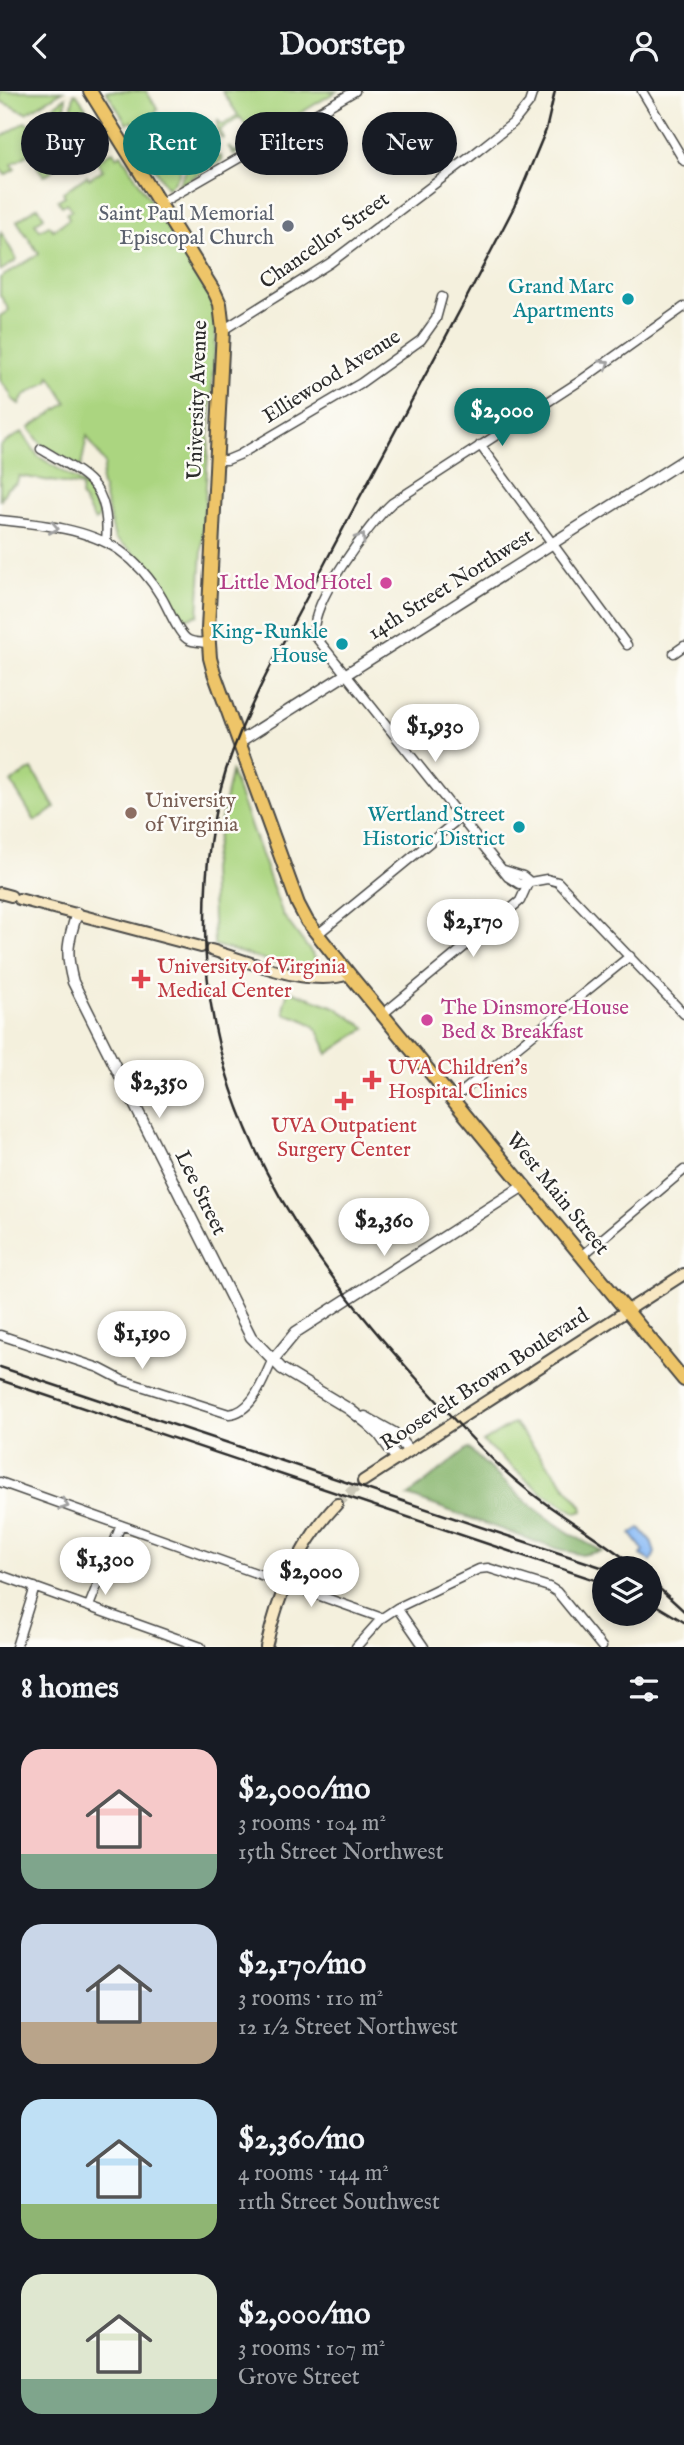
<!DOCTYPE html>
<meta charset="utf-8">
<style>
body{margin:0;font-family:"IM FELL English",serif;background:#20242c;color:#f1f3f6;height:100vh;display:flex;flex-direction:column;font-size:26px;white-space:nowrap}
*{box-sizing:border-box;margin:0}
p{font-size:23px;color:#9ea1a6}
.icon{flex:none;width:38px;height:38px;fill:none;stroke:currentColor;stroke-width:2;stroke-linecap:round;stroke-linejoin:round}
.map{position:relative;height:1556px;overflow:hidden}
.details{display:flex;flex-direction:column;background:#171b24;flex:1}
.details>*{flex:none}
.top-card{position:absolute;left:21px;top:21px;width:642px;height:63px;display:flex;gap:14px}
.buttons{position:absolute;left:592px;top:1465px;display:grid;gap:14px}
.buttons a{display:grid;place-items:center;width:70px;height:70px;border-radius:50%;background:#171b24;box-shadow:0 4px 10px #0003;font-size:35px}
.price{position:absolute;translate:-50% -60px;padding:0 16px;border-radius:24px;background:#fff;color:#222;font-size:23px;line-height:46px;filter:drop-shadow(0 2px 4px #0008)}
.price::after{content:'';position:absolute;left:50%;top:42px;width:21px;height:16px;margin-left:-10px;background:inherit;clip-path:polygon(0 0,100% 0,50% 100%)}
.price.current{background:#0f766e;color:#fff}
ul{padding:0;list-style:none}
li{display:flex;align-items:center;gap:21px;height:175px;padding:0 21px}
li span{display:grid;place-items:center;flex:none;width:196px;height:140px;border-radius:21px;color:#555}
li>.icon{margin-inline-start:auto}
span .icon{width:84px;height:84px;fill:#fffc;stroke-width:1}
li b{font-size:30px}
h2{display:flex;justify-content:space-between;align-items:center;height:84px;padding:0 21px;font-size:30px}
.tag{padding:0 24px;border-radius:32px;background:#171b24;box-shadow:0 4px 10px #0003;font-size:24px;line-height:63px}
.tag.current{background:#0f766e;color:#fff}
header{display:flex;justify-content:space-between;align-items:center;height:91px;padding:0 21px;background:#171b24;font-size:32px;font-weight:700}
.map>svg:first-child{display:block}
</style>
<header><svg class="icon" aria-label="back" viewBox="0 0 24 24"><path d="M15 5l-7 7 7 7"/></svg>Doorstep<svg class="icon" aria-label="person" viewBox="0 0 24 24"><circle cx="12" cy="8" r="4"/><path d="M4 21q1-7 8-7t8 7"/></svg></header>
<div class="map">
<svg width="684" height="1556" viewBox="0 0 684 1556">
<rect width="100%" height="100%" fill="#fdfcf7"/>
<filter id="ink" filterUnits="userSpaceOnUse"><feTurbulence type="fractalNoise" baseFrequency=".0143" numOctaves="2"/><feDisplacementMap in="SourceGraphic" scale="14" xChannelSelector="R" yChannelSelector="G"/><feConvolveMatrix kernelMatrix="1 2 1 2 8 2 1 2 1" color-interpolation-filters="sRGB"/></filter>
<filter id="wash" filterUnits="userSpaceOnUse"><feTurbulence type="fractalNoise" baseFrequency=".00686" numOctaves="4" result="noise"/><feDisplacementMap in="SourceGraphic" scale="28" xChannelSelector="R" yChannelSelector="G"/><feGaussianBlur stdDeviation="1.57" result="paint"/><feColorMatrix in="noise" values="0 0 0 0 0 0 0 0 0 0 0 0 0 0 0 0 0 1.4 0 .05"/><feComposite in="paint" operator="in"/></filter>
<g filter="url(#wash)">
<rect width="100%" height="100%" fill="#f4f0dd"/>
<!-- green -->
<path fill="#abd580" stroke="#6b8056" stroke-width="2" d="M0 0H63L26 22 0 10Z
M106 0H146L158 19 155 21 157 25 137 37 132 30 127 33Z
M222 0H337L259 47 261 50 234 64 228 55 235 61 255 48 240 26 220 39 224 47 222 48 217 40 218 29 222 34 238 24Z
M74 2 77 3 106 49 90 60 86 54 78 58 68 42Z
M66 6 63 43 35 29Z
M160 29 163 33 165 31C178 52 193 79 167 97L140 53 145 49 140 42Z
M25 31 66 53 74 66 44 85 37 75 42 72 37 64 32 67 29 63 12 73 15 78 5 84 0 77V47Z
M201 48 213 68 221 65 222 69 178 95 186 78 184 54Z
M113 60 117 66 121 63 209 202 216 231 198 524 181 529C163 496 148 468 115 448L101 390 105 373 87 345 81 376 42 354 29 337 67 312 50 285 48 291 25 304 19 313 11 307V303L0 289V225L9 219 0 204V187L39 163 17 130 38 116 44 126 35 132 40 139 49 134 53 139 69 128 67 122 72 119 67 112 62 115 58 109 65 105 63 101 87 85 89 88 103 79 97 70Z
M1 141 17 169 0 180V145Z
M22 341 38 365 87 396 100 426 95 430 81 405 82 395 19 385 17 392 7 397 0 410V355Z
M32 678 55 717 35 730 11 691Z
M231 681 283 824 319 872 304 880 214 854 211 778Z
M288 899 335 916 366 937 327 963C321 936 311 929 285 923L284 914Z
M514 1332 582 1415 583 1420 577 1422 541 1401 483 1351Z"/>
<!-- forest -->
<path fill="#88b66e" stroke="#5a704c" stroke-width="2" d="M468 1357C510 1397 549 1435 602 1460L582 1464 548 1455 408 1405Z"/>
<!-- water -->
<path fill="#8abbf6" stroke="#5a7390" stroke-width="2" d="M640 1437 651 1450 655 1462 651 1470 641 1464 644 1460 631 1443Z"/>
</g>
<g filter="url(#ink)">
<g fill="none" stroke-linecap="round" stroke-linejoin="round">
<!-- secondary-tunnel -->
<path stroke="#ccc9b9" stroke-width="10" stroke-dasharray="10 5" stroke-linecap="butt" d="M337 1413 363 1390"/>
<!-- minor casing -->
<g stroke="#494946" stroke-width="11">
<path id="minor" d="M642 0 684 70
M161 112 355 0
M684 216 580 290 392 412C370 432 306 516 315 545L508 786 519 793 547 788 558 791 684 923
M223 239 330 172 470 66 513 32 529 12 533 0
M480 354 627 554
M41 358C86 385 111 392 106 451
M216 369H227L239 364 361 292 421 249 436 228 442 206
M0 429C39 433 86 437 119 459 136 471 151 488 162 507 168 517 178 542 187 548 193 552 201 551 208 552
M674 562 684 555
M504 779 523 785 529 790
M318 843 456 730 459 725
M383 923 520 810 529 790
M453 1008 630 865
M583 1164 684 1079
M0 1244 99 1277 122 1289 229 1323C253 1321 263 1289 272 1270
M0 1391 382 1527
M0 1484 201 1556
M89 1515 121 1434
M397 1517 424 1556
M16 1556 35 1496
M356 1556 382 1527 397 1517 479 1478 488 1477 549 1496 557 1501 602 1556"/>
</g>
<!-- tertiary casing -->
<g stroke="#494946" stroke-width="13">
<path id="tertiary" d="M239 651 684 369
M77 822C68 850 65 862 73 891L251 1246 282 1278 349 1318 367 1332 379 1343 397 1368
M272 1270 296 1241 525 1094
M365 1326 394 1342 409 1360"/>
</g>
<!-- secondary casing -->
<g stroke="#494946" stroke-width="14">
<path id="secondary" d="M0 802 11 805
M19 808 201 856
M211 859C251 871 309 897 349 883
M363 1390 684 1183
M266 1556C278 1503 299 1453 337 1413"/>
</g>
<!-- primary casing -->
<g stroke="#494946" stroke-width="16">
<path id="primary" d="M90 0 215 202 220 213 223 239 208 538 210 567 214 582 298 813 307 830 349 883 684 1289"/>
</g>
<!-- minor -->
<use href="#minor" stroke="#fff" stroke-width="8"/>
<!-- tertiary -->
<use href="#tertiary" stroke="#fff" stroke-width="10"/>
<!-- secondary -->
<use href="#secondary" stroke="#f8e8c3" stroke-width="10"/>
<!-- primary -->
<use href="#primary" stroke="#eec569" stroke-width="12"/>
<!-- rail -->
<path stroke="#2b2b2b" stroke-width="2.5" d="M555 0 546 39 514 116C453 235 388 352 326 470 291 538 250 606 226 679 211 727 205 779 205 830 203 1016 298 1157 419 1290 447 1321 476 1354 507 1382 547 1418 595 1443 637 1477
M0 1276 604 1477
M0 1289 604 1492
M649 1488 684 1520
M649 1510 684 1531"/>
</g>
<!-- one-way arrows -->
<defs><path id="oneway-chevron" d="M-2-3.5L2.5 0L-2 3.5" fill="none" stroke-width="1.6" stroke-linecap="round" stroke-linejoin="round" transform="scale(1.75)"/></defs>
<g stroke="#a0a0a0">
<use href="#oneway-chevron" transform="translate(605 273) rotate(-35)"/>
<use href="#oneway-chevron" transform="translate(54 437) rotate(11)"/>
<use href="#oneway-chevron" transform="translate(361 447) rotate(-55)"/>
<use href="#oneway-chevron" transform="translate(64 1414) rotate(19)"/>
</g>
</g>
<!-- markers -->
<circle fill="#6b7280" stroke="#fdfcf7" stroke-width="2.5" cx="288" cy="135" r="7"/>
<g fill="#0f9aa8" stroke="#fdfcf7" stroke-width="2.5">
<circle cx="628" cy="208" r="7"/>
<circle cx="342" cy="553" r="7"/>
<circle cx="519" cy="736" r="7"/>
</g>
<g fill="#d1479c" stroke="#fdfcf7" stroke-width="2.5">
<circle cx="386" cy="492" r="7"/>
<circle cx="427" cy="929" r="7"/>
</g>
<circle fill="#8d6e63" stroke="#fdfcf7" stroke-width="2.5" cx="131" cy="722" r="7"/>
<g fill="#e0444e" stroke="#fdfcf7" stroke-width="2.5">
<path d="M137.5 877.5h7v7h7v7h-7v7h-7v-7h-7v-7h7z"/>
<path d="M368.5 978.5h7v7h7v7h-7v7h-7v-7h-7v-7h7z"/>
<path d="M340.5 999.5h7v7h7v7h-7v7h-7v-7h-7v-7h7z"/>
</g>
<g text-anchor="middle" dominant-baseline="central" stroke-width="5" stroke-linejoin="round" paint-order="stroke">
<!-- worship labels -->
<g font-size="21" fill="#5b616d" stroke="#fdfcf7" text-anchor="end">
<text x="274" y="123">Saint Paul Memorial<tspan x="274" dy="24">Episcopal Church</tspan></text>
</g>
<!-- street labels -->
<g font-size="21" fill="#2b2b2b" stroke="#fdfcf7">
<text transform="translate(325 150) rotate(-35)">Chancellor Street</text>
<text transform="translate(332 286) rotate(-32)">Elliewood Avenue</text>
<text transform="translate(198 309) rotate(-88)">University Avenue</text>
<text transform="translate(451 494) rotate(-32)">14th Street Northwest</text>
<text transform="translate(200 1102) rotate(64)">Lee Street</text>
<text transform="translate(557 1103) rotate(51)">West Main Street</text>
<text transform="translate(485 1289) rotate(-33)">Roosevelt Brown Boulevard</text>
</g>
<!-- culture labels -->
<g font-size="21" fill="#0d838f" stroke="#fdfcf7" text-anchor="end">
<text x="614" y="196">Grand Marc<tspan x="614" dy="24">Apartments</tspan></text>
<text x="328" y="541">King-Runkle<tspan x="328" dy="24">House</tspan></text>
<text x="505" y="724">Wertland Street<tspan x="505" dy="24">Historic District</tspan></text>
</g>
<!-- hotel labels -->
<g font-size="21" fill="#b23c85" stroke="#fdfcf7" text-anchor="end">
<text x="372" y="492">Little Mod Hotel</text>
<text x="441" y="917" text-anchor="start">The Dinsmore House<tspan x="441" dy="24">Bed &amp; Breakfast</tspan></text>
</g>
<!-- education labels -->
<g font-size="21" fill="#785e54" stroke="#fdfcf7" text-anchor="start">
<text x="145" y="710">University<tspan x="145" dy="24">of Virginia</tspan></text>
</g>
<!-- health labels -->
<g font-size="21" fill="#be3a42" stroke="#fdfcf7" text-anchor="start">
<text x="157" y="876">University of Virginia<tspan x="157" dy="24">Medical Center</tspan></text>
<text x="388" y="977">UVA Children's<tspan x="388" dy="24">Hospital Clinics</tspan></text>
<text x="344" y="1035" text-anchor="middle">UVA Outpatient<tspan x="344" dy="24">Surgery Center</tspan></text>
</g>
</g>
</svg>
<div class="buttons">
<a><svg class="icon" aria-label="layers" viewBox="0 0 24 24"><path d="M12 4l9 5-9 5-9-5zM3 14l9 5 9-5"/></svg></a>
</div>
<b class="price current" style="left:502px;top:357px">$2,000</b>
<b class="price" style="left:435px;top:673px">$1,930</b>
<b class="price" style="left:473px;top:868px">$2,170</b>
<b class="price" style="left:159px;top:1029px">$2,350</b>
<b class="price" style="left:384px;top:1167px">$2,360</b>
<b class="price" style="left:142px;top:1280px">$1,190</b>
<b class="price" style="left:105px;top:1506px">$1,300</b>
<b class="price" style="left:311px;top:1518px">$2,000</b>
<div class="top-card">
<a class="tag">Buy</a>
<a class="tag current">Rent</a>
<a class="tag">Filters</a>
<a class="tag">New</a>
</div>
</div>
<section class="details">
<h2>8 homes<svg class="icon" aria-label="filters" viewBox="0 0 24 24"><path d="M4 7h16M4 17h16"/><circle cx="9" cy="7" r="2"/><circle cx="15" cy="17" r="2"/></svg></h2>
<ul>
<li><span style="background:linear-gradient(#f6c9c9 75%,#7fa58c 0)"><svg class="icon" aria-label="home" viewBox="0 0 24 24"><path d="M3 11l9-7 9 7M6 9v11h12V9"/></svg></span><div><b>$2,000/mo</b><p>3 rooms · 104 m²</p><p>15th Street Northwest</p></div></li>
<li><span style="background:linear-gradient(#c9d6e8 70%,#b9a48a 0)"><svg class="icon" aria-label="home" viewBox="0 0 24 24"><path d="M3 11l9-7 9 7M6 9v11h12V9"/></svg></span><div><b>$2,170/mo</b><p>3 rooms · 110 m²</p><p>12 1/2 Street Northwest</p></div></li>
<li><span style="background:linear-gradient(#bfe0f5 75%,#8fb573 0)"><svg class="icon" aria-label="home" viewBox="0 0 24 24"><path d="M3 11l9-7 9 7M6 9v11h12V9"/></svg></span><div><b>$2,360/mo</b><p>4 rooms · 144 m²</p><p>11th Street Southwest</p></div></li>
<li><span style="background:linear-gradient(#dfe7d0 75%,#7fa58c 0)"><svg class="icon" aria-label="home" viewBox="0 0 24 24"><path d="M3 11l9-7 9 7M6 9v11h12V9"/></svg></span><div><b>$2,000/mo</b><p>3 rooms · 107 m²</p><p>Grove Street</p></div></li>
</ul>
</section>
